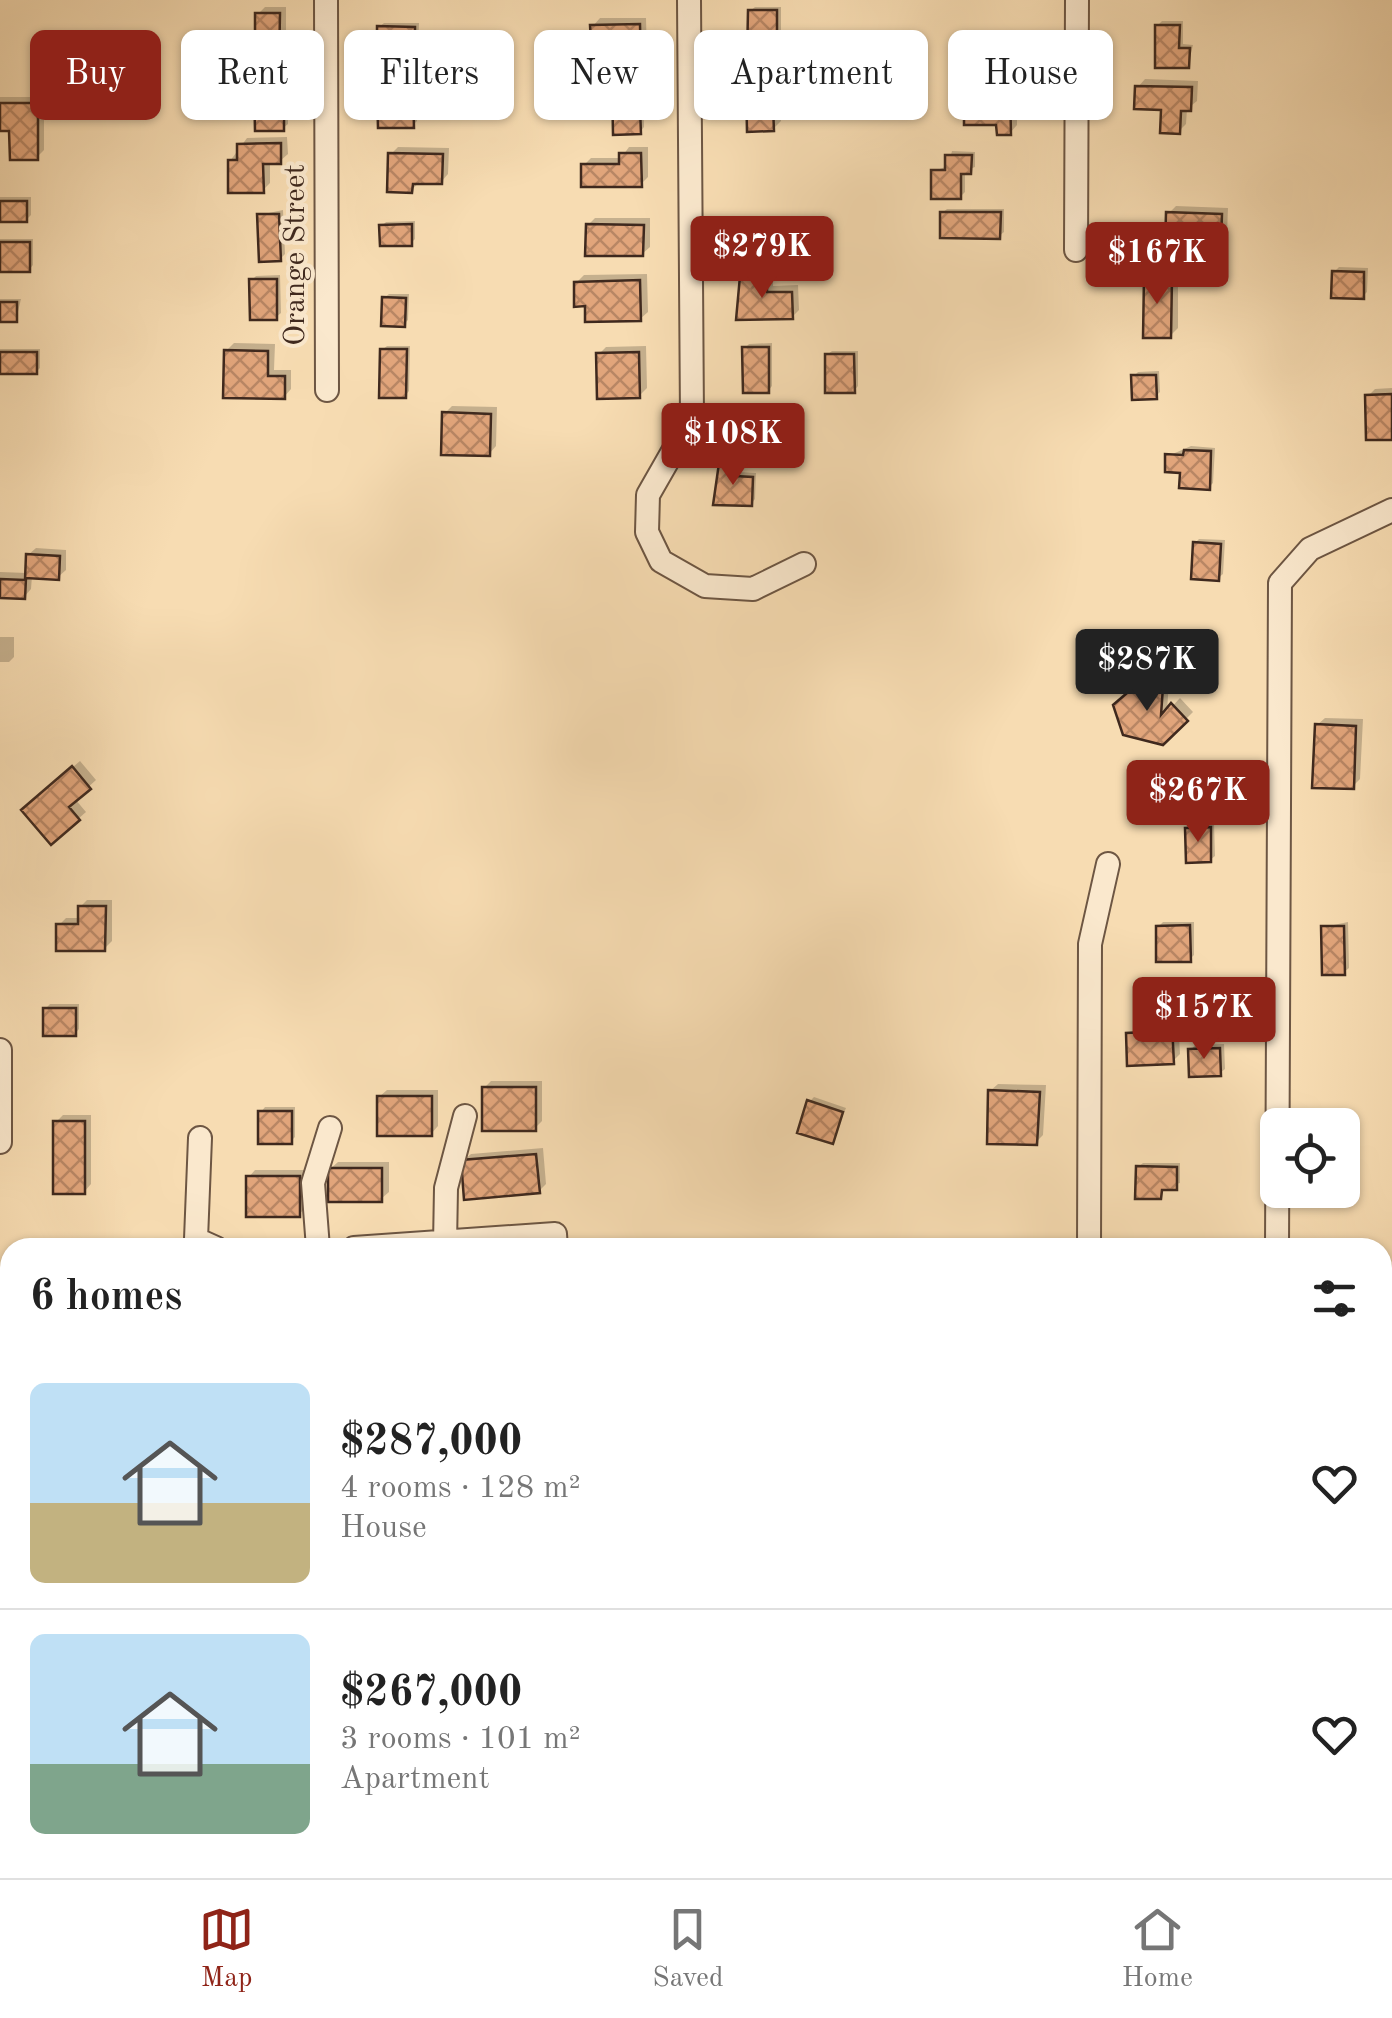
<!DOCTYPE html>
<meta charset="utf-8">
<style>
body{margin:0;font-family:"Old Standard TT",serif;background:#f2f2f2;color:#222;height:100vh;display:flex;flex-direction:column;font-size:38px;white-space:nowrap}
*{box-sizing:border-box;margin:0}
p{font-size:32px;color:#767676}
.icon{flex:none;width:55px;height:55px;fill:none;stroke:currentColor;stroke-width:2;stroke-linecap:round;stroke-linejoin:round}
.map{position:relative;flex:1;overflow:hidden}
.side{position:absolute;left:0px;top:1238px;width:1392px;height:642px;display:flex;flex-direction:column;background:#fff;border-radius:30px 30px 0 0;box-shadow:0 2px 8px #0004}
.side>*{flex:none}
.banner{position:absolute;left:30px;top:30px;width:1332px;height:90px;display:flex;gap:20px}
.buttons{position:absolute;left:1260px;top:1108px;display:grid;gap:20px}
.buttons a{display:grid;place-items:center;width:100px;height:100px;border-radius:15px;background:#fff;box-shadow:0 2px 8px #0004;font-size:50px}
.price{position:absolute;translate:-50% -85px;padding:0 22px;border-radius:10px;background:#8f2418;color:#fff;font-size:32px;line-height:65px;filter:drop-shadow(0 2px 5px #0008)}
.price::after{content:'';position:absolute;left:50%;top:60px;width:30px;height:22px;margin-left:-15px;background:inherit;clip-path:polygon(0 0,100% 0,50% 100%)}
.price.on{background:#222;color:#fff}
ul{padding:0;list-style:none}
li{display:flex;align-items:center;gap:30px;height:250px;padding:0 30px}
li+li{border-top:2px solid #e0e0e0}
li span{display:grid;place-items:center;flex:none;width:280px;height:200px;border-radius:15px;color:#555}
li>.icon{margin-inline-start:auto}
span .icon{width:120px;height:120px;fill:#fffc;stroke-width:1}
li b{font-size:42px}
h2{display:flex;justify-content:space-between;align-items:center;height:120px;padding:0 30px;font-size:42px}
.pill{padding:0 35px;border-radius:15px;background:#fff;box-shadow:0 2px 8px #0004;font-size:35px;line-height:90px}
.pill.on{background:#8f2418;color:#fff}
.dock{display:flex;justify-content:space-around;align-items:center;height:140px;border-top:2px solid #e0e0e0;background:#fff;font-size:28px;color:#767676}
.dock a{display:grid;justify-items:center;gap:5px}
.dock .on{color:#8f2418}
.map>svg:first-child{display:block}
</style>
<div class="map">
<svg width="1392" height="1878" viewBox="0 0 1392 1878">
<defs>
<pattern id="building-cross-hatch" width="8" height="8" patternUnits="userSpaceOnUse" patternTransform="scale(2.5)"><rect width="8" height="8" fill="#e1a57b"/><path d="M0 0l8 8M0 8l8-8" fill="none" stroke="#b88664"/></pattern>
</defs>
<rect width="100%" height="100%" fill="#f7dcb2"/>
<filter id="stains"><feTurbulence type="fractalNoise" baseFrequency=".002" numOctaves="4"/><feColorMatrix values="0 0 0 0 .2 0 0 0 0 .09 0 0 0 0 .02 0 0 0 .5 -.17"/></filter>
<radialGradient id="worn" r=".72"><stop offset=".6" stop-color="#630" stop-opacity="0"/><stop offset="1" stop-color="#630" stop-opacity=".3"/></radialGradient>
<!-- shadow -->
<path fill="#0003" d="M265 7H286V57L278 64 237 48 244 41H258V14Z
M755 7H781V53L776 57 750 11Z
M600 18H646L647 59 640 66 605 41 593 26Z
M1162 21H1183V44L1193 45 1188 66 1157 26Z
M384 23H419L418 49 414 54 379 27Z
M804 75 805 95 797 103H780L781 121 773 129 749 83 756 76Z
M643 77 644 127 640 132 615 82 619 78Z
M1145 79 1198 81 1197 101 1187 109 1186 124 1179 131 1164 108 1138 87Z
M261 80H288V124L283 128 257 85Z
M986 81H1017V125L1010 133 966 104 979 96Z
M384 84H417V121L413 125 379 89Z
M0 97H44V150L37 157 12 128H0Z
M287 137 288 154 280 161H270V183L263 190 230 161 247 138Z
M398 147 449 148 448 174 441 182 419 183 411 190 391 154Z
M629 147H648V177L641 184 584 165 591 158H621Z
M952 151 975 152V167L965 171V192L960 197 934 171 948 166Z
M0 197H31V215L26 220H0Z
M1176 206 1228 208 1226 261 1219 268 1178 266V328L1170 336 1146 277 1154 270H1173L1169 213Z
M947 209H1004V232L999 236 942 213Z
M283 210 285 254 280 259 259 215Z
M595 218H650V247L642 254 588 225Z
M415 221V239L411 243 382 226 386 222Z
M746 221H776L777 256 772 260 741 226Z
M0 239H33V265L29 270H0Z
M1339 267 1368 268 1367 292 1363 296 1334 272Z
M773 269V286L798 285 799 310 792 317 742 277 750 270Z
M647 274 648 312 640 319 587 304 576 283 584 275Z
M280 275 281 313 276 317 252 280 256 276Z
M389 294H409L408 320 404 324 384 298Z
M0 299H21L16 320H0Z
M234 343 275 344 274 370H291V389L284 397 226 351Z
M772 343V386L768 391 745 348 749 344Z
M387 346H410L409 391 405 396 382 350Z
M646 346 647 388 639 396 599 354 606 347Z
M0 349H40V368L36 372H0Z
M832 351H858V386L854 391 827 355Z
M1159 371 1160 392 1155 397 1134 376 1138 372Z
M1392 388V437L1368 396 1375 389Z
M452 406 497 407 496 446 489 454 445 413Z
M1191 446 1215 448 1213 483 1209 487 1168 456Z
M726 460H738V472L756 473 755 499 751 504 722 464Z
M1199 539 1225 540 1223 574 1218 578 1195 543Z
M36 548 66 550V570L58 577 32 576 31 589 24 597 0 595V572L27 573 28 555Z
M0 637H14V657L9 662H0Z
M1141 674 1169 680 1167 712 1180 698 1193 712 1163 742 1130 693Z
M1325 718 1363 719 1360 779 1353 786 1317 725Z
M80 761 96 780 75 799 86 812 78 819 31 803Z
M1192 824H1214L1215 856 1210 860 1187 829Z
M87 900H112V941L104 949 59 925 66 918H80V907Z
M1163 922H1194V955L1190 959 1158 927Z
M1348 922 1349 968 1344 972 1324 927Z
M50 1004H79V1029L75 1034 45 1009Z
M1178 1018 1180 1054 1172 1062 1129 1034 1155 1019Z
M1224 1044 1225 1069 1220 1073 1191 1050 1195 1045Z
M491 1081H542V1121L535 1128 484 1088Z
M998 1084 1046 1085 1043 1135 1036 1142 990 1091Z
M387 1090H438V1126L431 1134 379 1097Z
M814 1097 846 1108 832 1142 809 1102Z
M265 1107H295V1137L291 1141 261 1112Z
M63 1115H91V1184L84 1192 56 1122Z
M543 1148 546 1184 539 1191 463 1161 471 1154Z
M338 1162H389V1192L381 1199 330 1169Z
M1143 1163H1180V1183L1165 1187 1160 1197 1138 1167Z
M255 1170H307V1207L299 1214 248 1178Z
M1065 1241V1248H1008L1014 1242Z"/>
<!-- building -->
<path fill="url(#building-cross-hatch)" stroke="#3f291e" stroke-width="2.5" d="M748 10H777V60H747Z
M255 13H280L279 67 235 66V47H255Z
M640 24 641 69H618L617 55 603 56 602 43H591L590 25Z
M1155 25H1180L1179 48H1190L1189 68H1155Z
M377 26 415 27V56H377Z
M612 81H639L641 134 613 135Z
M798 81V105L773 106 774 131 747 132 746 82Z
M254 84H284V131H255Z
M1135 86 1192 87 1191 111H1181L1180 134 1160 133 1161 110 1134 109Z
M413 87 414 128H378L377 88Z
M1010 87 1011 135H997L996 125H964V103H976V88Z
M0 103H38V160H10L9 131H0Z
M281 143V164H263L264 193H228V160H237V144Z
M388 153 443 154 442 184H413L412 193 387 192Z
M619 153H641L642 187H581V164H619Z
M945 155H972L971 174H961V199H931V170H945Z
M0 201H27V222H0Z
M940 212H1001L1000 239 940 238Z
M1166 212 1222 214 1220 270 1171 268V251L1165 250Z
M257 214H279L281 261 259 262Z
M412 224V246H380L379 225Z
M586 224 644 225 643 256H585Z
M773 224V263H739V225Z
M0 242H30V272H0Z
M1332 271 1364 272V299L1331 298Z
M740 276H767V292H792L793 319 736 320Z
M1144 276 1172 277 1171 338H1143Z
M249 279H277V320H250Z
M640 280 641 321 585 322V306L574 307V282Z
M382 297 406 298 405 327 381 326Z
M0 302H17V322H0Z
M742 347H769V393H743Z
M380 349H407L406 398H379Z
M224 350 268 351V376H285V399L223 398Z
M0 352H37V374H0Z
M639 352 640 398 597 399 596 353Z
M825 354H854L855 393H825Z
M1131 375H1156L1157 399 1132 400Z
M1392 394V440H1366L1365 395Z
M442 412 491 414 490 456 441 455Z
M1184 450 1211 451 1210 490 1179 488 1180 473 1165 472V454L1183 455Z
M719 463 735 464V476L753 477 752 506 713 505Z
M1193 542 1221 544 1219 581 1191 579Z
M26 554 60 556 59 580 26 578 25 599 0 598V579L25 580Z
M1132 680 1163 687 1161 715 1171 703 1188 721 1163 745 1123 735 1113 705 1127 693Z
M1315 724 1356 726 1354 789 1312 788Z
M72 766 91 789 69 807 80 820 51 845 21 810Z
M1211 827V862L1186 863 1185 828Z
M78 906H106L105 951H56V924H78Z
M1190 925 1191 962H1156V926Z
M1321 926H1344L1345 975H1322Z
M43 1008H76V1036H43Z
M1172 1024 1174 1064 1127 1066 1126 1033 1145 1032V1026Z
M1220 1048 1221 1076 1189 1077 1188 1049Z
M482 1087H536V1131H482Z
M988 1090 1040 1092 1037 1145 987 1144Z
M377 1096H432V1136H377Z
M807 1100 843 1112 833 1144 797 1133Z
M258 1111H292V1144H258Z
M53 1121H85V1194H53Z
M536 1154 540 1193 464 1200 461 1160Z
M1136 1166 1177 1167V1190H1162L1161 1199H1135Z
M328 1168H382V1202H328Z
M246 1176H300V1217H246Z
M1382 1749H1392V1776H1382Z"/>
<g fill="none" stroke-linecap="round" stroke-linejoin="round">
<!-- minor casing -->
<g stroke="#6d5643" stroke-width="26">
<path id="minor" d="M326 0 327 390
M689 0 692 418 648 495 647 532 661 561 705 586 753 589 804 564
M1076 250 1077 0
M0 1050V1142
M200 1138 196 1239 216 1248
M445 1244 446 1188 465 1116
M318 1248 313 1183 330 1128
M354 1248 555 1234 556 1248
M1089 1248 1090 944 1108 864
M1277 1248 1280 583 1310 549 1392 510
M1382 1360H1392
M0 1457H10
M0 1820H10
M1382 1826H1392
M186 1870V1878
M455 1870V1878
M1327 1878V1870"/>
</g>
<!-- minor -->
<use href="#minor" stroke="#fae8cd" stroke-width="22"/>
</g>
<g text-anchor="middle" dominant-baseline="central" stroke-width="8" stroke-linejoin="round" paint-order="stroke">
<!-- street labels -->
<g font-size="30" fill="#3f291e" stroke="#fae8cd">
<text transform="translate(296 255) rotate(-90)">Orange Street</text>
</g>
</g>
<rect width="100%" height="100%" filter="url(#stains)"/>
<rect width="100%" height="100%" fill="url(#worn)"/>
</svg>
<div class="buttons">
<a><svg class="icon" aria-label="locate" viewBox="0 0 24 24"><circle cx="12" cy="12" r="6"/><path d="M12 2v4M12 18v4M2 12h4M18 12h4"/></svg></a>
</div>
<b class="price" style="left:762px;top:301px">$279K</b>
<b class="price" style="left:1157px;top:307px">$167K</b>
<b class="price" style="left:733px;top:488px">$108K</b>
<b class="price on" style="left:1147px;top:714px">$287K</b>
<b class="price" style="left:1198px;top:845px">$267K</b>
<b class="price" style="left:1204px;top:1062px">$157K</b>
<div class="banner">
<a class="pill on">Buy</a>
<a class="pill">Rent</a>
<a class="pill">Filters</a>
<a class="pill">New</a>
<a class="pill">Apartment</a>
<a class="pill">House</a>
</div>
<section class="side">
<h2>6 homes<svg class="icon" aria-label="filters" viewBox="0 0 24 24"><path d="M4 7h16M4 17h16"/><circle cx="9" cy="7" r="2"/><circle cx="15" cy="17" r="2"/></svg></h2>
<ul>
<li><span style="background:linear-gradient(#bfe0f5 60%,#c2b280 0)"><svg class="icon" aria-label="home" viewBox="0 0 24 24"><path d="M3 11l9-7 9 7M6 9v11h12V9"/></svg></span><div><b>$287,000</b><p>4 rooms · 128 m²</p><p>House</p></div><svg class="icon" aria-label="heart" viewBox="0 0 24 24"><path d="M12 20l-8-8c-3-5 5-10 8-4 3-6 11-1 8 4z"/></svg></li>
<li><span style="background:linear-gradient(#bfe0f5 65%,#7fa58c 0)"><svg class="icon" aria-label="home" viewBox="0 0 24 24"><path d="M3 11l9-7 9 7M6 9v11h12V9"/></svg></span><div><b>$267,000</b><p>3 rooms · 101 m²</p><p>Apartment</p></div><svg class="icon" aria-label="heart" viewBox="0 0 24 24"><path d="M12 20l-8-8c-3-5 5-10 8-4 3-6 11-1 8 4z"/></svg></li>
</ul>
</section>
</div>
<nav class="dock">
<a class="on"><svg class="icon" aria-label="map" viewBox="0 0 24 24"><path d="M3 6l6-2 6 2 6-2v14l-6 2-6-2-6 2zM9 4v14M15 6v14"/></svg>Map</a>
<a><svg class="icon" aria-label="saved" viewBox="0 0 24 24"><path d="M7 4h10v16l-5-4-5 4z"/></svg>Saved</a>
<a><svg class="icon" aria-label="home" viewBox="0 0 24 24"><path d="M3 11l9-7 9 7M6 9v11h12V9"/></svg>Home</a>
</nav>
